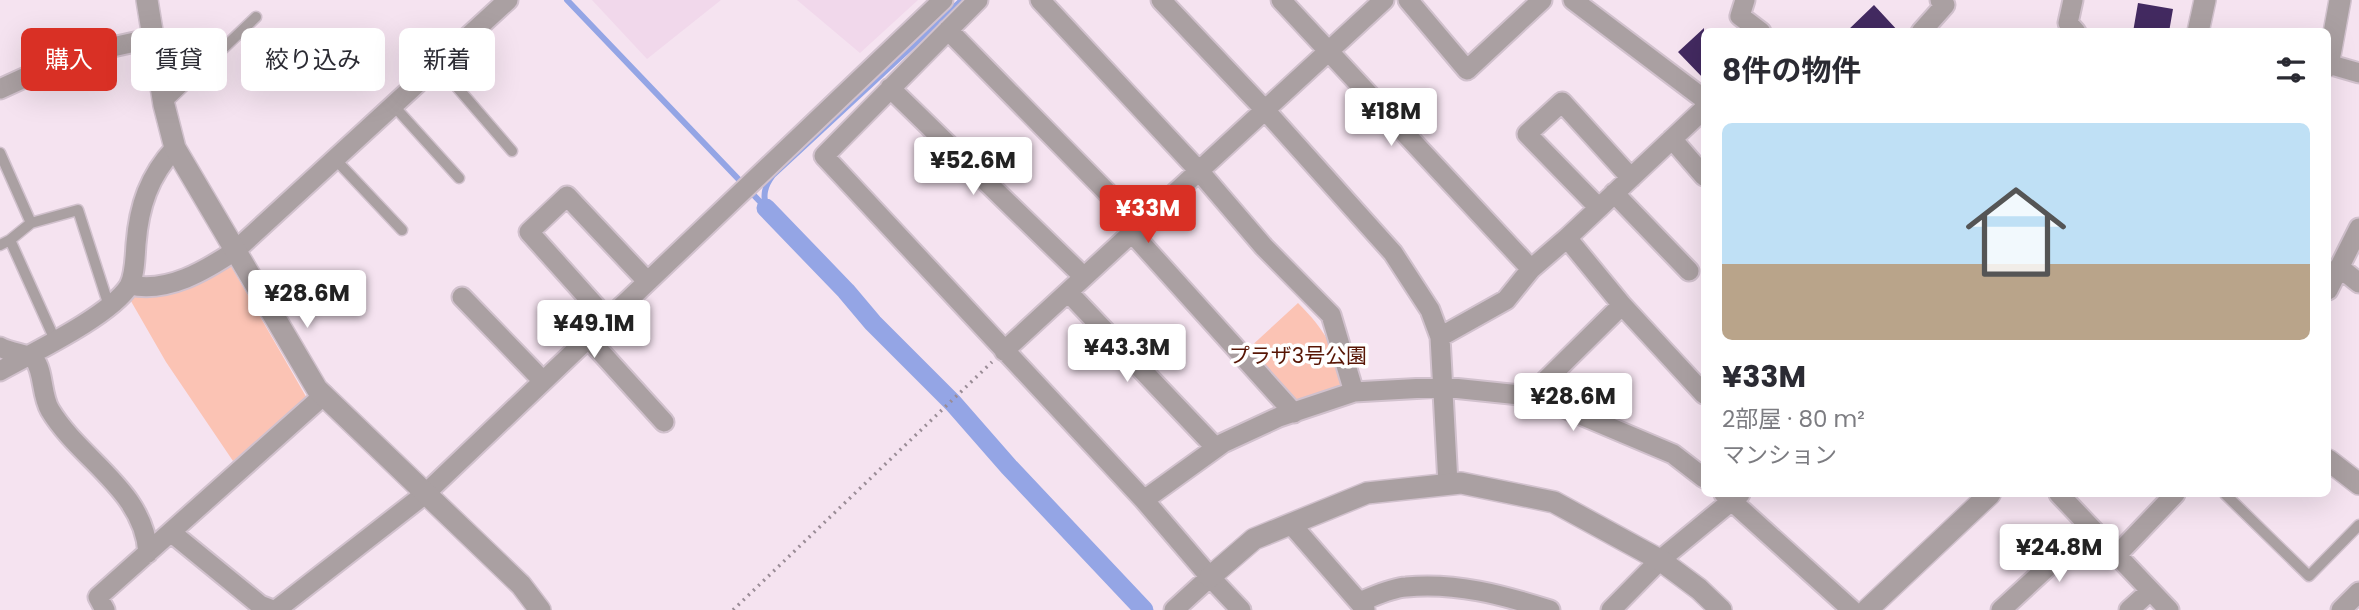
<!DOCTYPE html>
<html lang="ja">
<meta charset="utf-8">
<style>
body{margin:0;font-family:Poppins,"Noto Sans JP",sans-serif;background:#f2f2f3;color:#2b2b33;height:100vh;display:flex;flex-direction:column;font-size:26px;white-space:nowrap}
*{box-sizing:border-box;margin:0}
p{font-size:23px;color:#7c7c81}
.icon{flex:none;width:38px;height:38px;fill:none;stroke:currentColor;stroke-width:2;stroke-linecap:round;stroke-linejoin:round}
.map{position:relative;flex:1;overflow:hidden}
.details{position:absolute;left:1701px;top:28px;width:630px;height:469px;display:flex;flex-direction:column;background:#fff;border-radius:10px;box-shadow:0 7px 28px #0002}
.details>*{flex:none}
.banner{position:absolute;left:21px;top:28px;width:665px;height:63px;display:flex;gap:14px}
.price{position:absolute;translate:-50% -60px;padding:0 16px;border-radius:7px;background:#fff;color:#222;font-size:23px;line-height:46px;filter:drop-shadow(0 2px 4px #0008)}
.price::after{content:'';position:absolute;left:50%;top:42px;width:21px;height:16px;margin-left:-10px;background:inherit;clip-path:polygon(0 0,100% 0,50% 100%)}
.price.on{background:#d93025;color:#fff}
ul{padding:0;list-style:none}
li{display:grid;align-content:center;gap:14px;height:371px;padding:0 21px}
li+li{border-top:2px solid #e1e1e2}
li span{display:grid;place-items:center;height:217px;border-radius:10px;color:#555}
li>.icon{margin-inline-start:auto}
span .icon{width:126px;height:126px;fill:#fffc;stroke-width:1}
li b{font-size:30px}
h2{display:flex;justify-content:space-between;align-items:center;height:84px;padding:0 21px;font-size:30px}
.chip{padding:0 24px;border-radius:10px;background:#fff;box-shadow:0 7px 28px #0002;font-size:24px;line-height:63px}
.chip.on{background:#d93025;color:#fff}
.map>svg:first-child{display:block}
</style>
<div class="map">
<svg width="2359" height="610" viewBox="0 0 2359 610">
<rect width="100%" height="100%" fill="#f5e3f0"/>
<!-- built -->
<path fill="#f1d8eb" d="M592 0H721L647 59Z
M797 0H918L860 53Z"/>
<!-- green -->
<path fill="#fbc3b4" d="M231 266 308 400 233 461 166 362 128 296 200 280Z
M1298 303C1325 330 1334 347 1344 383L1337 394 1304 403 1294 400 1248 349Z"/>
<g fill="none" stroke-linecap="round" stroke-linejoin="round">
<!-- stream -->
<path stroke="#94a5e5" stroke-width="6" d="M567 0 766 208
M766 208C763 195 764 187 773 175L962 0"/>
<!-- canal -->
<path stroke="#94a5e5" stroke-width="19" d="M766 208 846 291 873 323 953 403 1009 467 1144 610"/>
</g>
<!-- building -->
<path fill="#432a61" d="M2138 3 2173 9 2169 32H2133Z
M1874 5 1899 32H1846Z
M1704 28V79L1678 52Z"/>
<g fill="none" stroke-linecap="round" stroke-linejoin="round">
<!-- service casing -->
<g stroke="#d1c1cd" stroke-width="13">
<path id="service" d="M438 65 512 151
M164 105 256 17
M393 105 459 178
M0 153 31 223
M335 159 402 230
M10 240 55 340
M0 245 10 240 31 223 78 210 109 306
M2225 494 2309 576 2359 525"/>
</g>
<!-- minor casing -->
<g stroke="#d1c1cd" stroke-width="23">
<path id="minor" d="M978 0 824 156 1144 500 1210 577 1241 610
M1040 0 1199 171 1264 247 1331 315 1354 392
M1161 0 1265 110 1393 253 1430 310 1440 337 1448 484
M1281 0 1531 269
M1408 0 1467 70 1542 0
M1573 0 1704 99
M1745 0 1740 16 1761 32
M2073 0 2068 23 2076 32
M948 30 1140 226
M1921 32 1945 5 1940 0
M2328 64 2359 73
M890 88 1084 277
M0 89 72 56 153 38
M1672 139 1704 176
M1614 193 1689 271
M1599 208 1527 134 1562 102 1631 178
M1132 233 1294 413
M1567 238 1704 109
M2339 267 2359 283
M130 285C168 293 205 271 236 250L508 0
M2328 290 2359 228
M1068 292 1216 448
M462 297 543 381
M607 319 529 232 567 196 647 281
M1440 337 1506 300 1531 269 1567 238 1622 305 1704 394
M588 338 664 422
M0 347C8 352 31 355 34 359 44 371 41 395 50 410 80 460 144 490 148 553
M1004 351 1384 0
M0 371C32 353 110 316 129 286 135 275 135 257 136 244 139 206 149 176 175 148
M1530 396 1622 305
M1724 494 1852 610
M2059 494 2169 610
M1144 500 1223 443 1279 417 1354 392 1443 387 1530 396 1557 405 1673 454 1704 478
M1291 524 1365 609
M172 533 260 605 273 610
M2116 556 2175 494
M1359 602C1373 597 1390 588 1406 587 1455 582 1503 595 1550 610
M105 610 98 597 324 395
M276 610 425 494 943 0
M1174 610 1210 577
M1611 610 1660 560 1740 494
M2001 610 2090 528
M2129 610 2150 591
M2341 610 2359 592"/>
</g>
<!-- tertiary casing -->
<g stroke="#d1c1cd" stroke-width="24">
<path id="tertiary" d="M147 0 164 105 175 148 317 389 521 585 540 610
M2198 32 2205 0
M2328 66 2340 0
M2328 460 2359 484
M1210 577 1254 539 1367 493 1461 483 1554 502 1660 560 1699 589 1721 610
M1867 610 1990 494"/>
</g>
<!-- path -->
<path stroke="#9a8c96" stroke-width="3.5" stroke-dasharray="2 5" stroke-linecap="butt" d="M733 610 992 362"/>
<!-- service -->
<use href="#service" stroke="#aaa0a2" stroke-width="10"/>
<!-- minor -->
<use href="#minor" stroke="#aaa0a2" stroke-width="19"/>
<!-- tertiary -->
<use href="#tertiary" stroke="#aaa0a2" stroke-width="21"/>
</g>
<g text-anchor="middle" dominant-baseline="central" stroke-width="7" stroke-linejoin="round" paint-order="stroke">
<!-- park labels -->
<g font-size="21" fill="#581605" stroke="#fff">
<text x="1298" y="355">プラザ3号公園</text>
</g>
</g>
</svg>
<b class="price" style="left:1391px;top:148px">¥18M</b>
<b class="price" style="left:973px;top:197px">¥52.6M</b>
<b class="price on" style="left:1148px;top:245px">¥33M</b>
<b class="price" style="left:307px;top:330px">¥28.6M</b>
<b class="price" style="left:594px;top:360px">¥49.1M</b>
<b class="price" style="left:1127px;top:384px">¥43.3M</b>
<b class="price" style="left:1573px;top:433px">¥28.6M</b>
<b class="price" style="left:2059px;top:584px">¥24.8M</b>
<div class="banner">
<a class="chip on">購入</a>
<a class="chip">賃貸</a>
<a class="chip">絞り込み</a>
<a class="chip">新着</a>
</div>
<section class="details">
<h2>8件の物件<svg class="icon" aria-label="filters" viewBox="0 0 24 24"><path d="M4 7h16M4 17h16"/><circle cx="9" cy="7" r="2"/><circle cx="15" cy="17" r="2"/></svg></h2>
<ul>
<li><span style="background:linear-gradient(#bfe0f5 65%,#b9a48a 0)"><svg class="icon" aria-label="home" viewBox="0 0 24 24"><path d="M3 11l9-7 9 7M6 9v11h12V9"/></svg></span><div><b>¥33M</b><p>2部屋 · 80 m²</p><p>マンション</p></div></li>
</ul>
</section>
</div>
